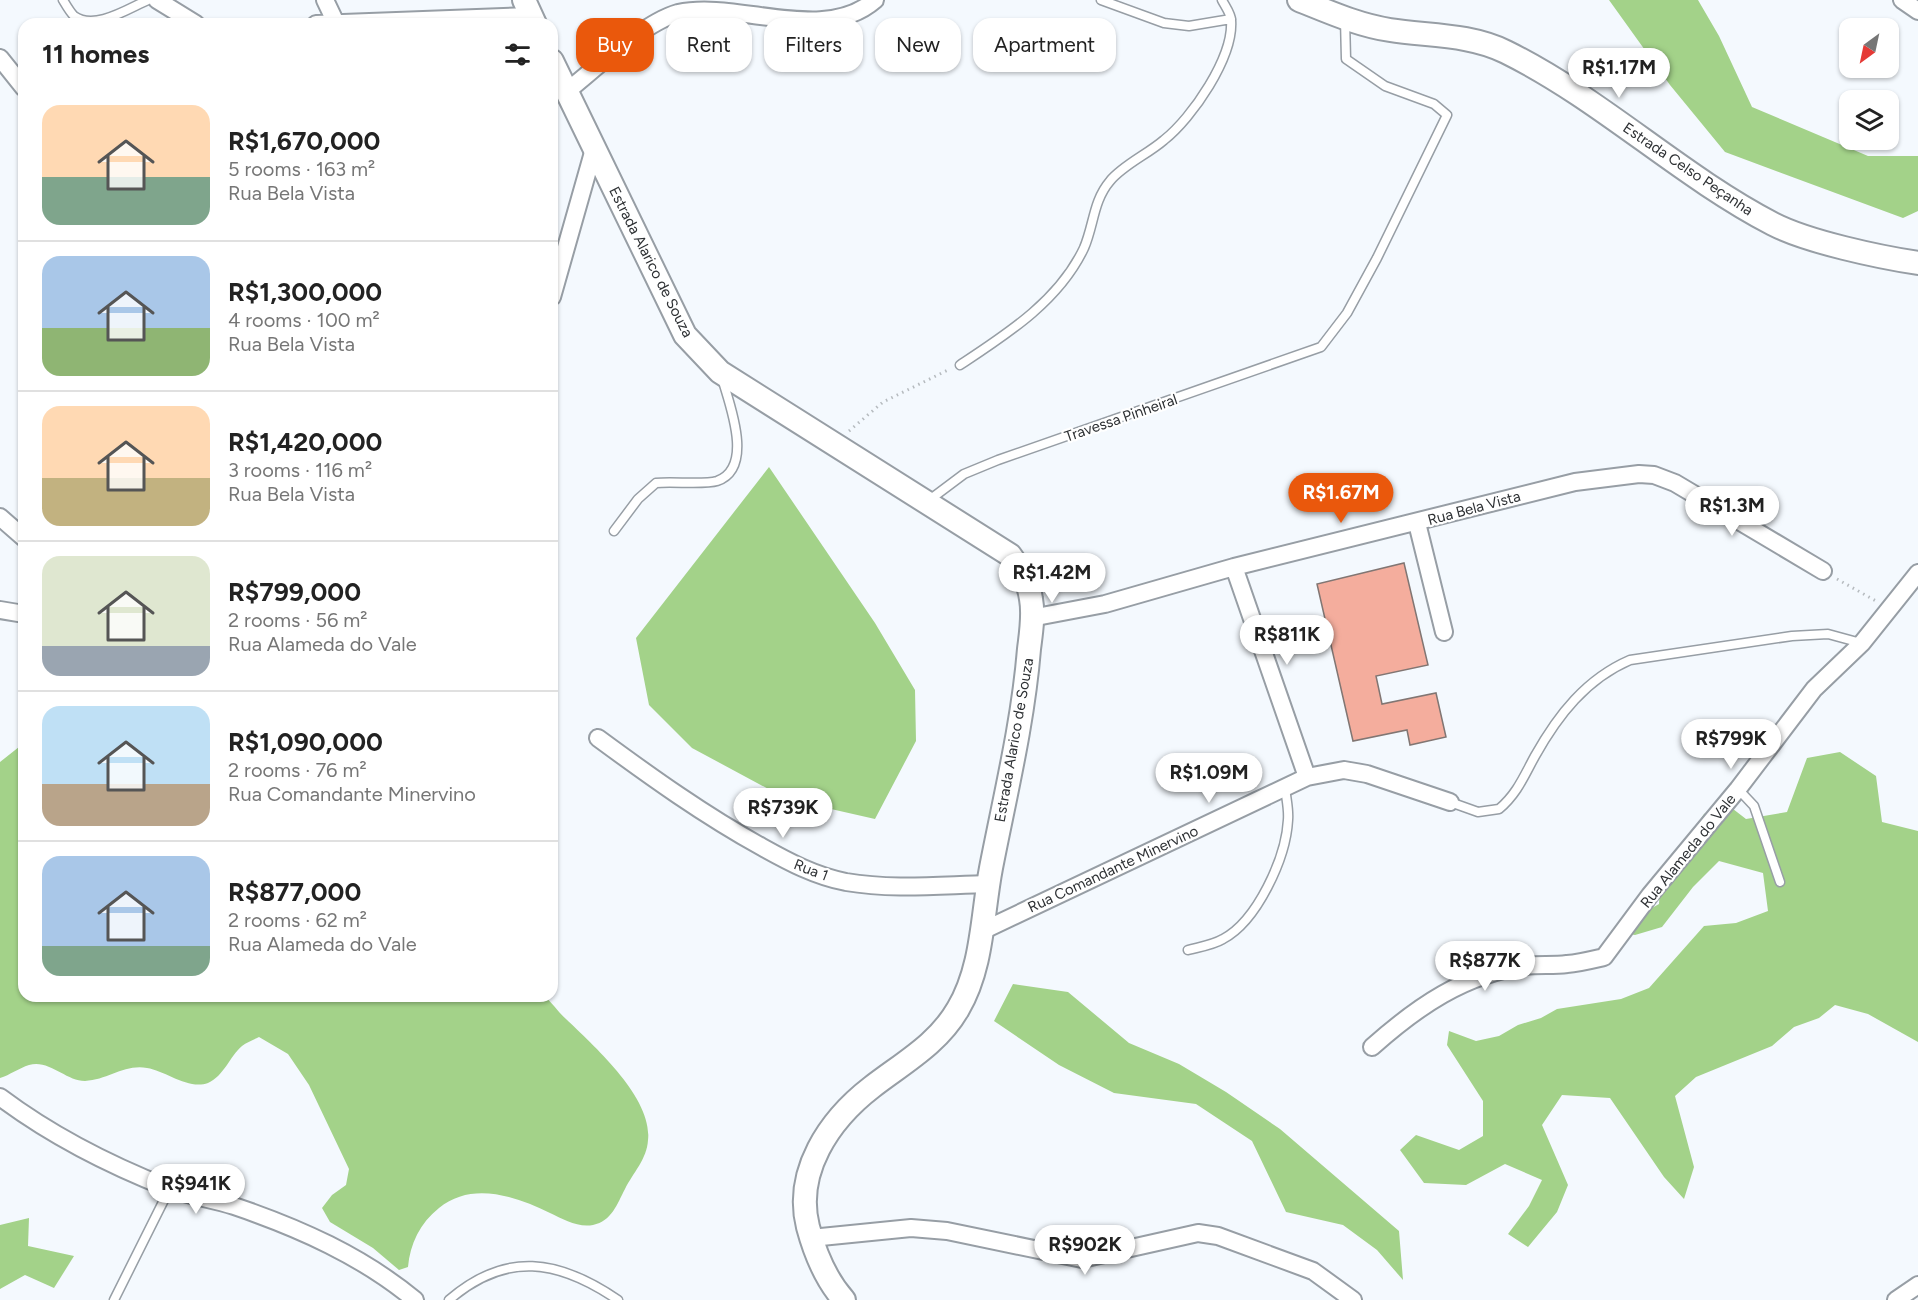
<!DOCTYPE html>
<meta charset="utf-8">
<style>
body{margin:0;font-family:Figtree,sans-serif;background:#f2f2f2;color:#222;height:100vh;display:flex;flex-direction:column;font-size:22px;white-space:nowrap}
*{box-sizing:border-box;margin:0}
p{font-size:20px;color:#767676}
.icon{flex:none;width:33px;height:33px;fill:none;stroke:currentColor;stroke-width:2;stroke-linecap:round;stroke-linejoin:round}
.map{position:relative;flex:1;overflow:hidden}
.side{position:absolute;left:18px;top:18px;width:540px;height:984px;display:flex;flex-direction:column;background:#fff;border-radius:18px;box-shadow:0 2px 4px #0004}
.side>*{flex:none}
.banner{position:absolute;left:576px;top:18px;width:570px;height:54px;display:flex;gap:12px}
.needle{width:39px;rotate:213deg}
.fabs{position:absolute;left:1839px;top:18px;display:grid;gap:12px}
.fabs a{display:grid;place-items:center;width:60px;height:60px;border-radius:12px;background:#fff;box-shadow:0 2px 4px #0004;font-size:30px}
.price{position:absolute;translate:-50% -51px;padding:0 14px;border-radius:21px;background:#fff;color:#222;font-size:20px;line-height:39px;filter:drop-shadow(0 2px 3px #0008)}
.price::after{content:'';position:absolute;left:50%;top:36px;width:18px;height:14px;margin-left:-9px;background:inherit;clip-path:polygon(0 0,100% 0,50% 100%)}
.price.current{background:#ea580c;color:#fff}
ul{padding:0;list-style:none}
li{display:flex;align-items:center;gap:18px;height:150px;padding:0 24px}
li+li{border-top:2px solid #e0e0e0}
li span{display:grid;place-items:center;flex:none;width:168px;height:120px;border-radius:18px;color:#555}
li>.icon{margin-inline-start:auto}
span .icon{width:72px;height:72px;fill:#fffc;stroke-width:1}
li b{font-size:26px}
h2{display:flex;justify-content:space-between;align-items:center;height:72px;padding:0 24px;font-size:26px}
.pill{padding:0 21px;border-radius:18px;background:#fff;box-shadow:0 2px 4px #0004;font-size:21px;line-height:54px}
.pill.current{background:#ea580c;color:#fff}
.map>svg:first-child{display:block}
</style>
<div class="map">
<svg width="1918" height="1300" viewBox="0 0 1918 1300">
<rect width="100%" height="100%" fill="#f4f9fe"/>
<!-- forest -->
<path fill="#a3d289" d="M1609 0H1698L1719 36 1752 107 1868 156H1918V211L1903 218 1725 152 1670 85Z
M769 467 875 623 915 690 916 741 875 819 787 799 692 748 649 705 636 638Z
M24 743V996H544C552 1002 558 1012 566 1019 594 1046 653 1098 648 1140 647 1159 633 1173 625 1189 617 1204 612 1221 593 1225 578 1228 563 1219 550 1213 515 1196 472 1181 439 1208 420 1223 410 1244 408 1267L399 1270 373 1248 330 1222 322 1208 332 1195 346 1185 349 1169 309 1085 288 1054 259 1037C253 1040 247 1042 242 1046 230 1056 224 1076 208 1083 188 1090 166 1071 147 1068 124 1064 108 1080 85 1081 66 1081 49 1059 29 1065 19 1068 10 1075 0 1078V762Z
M1840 752 1876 776 1882 822 1918 831V1042L1868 1014 1835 1005 1819 1018 1794 1027 1772 1046 1696 1077 1675 1096 1694 1167 1684 1199 1664 1177 1610 1098 1562 1095 1542 1125 1568 1185 1557 1212 1528 1247 1508 1234 1529 1206 1542 1180 1505 1164 1466 1185 1424 1183 1400 1150 1416 1135 1459 1150 1483 1136V1101L1447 1045 1449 1031 1476 1041 1499 1036 1518 1025 1541 1018 1557 1009 1621 999 1649 988 1704 926 1736 923 1768 911 1763 873 1719 861 1693 887 1662 927 1635 935 1611 931 1659 904 1661 868 1684 845 1704 814 1724 802 1746 819 1787 812 1807 758Z
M1013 984 1068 992 1129 1043 1179 1064 1226 1092 1280 1129 1399 1231 1403 1280 1377 1250 1343 1225 1286 1212 1252 1141 1196 1104 1114 1093 1059 1065 994 1021Z
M29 1218 28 1246 74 1256 54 1288 25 1275 0 1289V1225Z"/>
<!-- building -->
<path fill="#f4ad9d" stroke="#817673" stroke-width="1.5" d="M1404 563 1428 665 1376 676 1382 704 1436 693 1446 737 1410 745 1407 730 1353 741 1317 584Z"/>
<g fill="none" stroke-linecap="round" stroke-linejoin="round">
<!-- lane casing -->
<g stroke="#979ea5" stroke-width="11">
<path id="lane" d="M63 0C66 5 70 12 74 16 95 31 129 8 148 0
M1101 0 1164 23 1189 26 1231 19
M960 365C1007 334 1059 301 1084 248 1094 225 1093 201 1110 181 1123 165 1148 154 1164 140 1192 118 1234 57 1231 20 1231 14 1225 6 1222 0
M928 501 964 474 998 460 1321 347 1347 313 1377 258 1447 115 1434 104 1385 86 1346 59 1345 19
M614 531 638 499 656 483C671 481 704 485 717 481 755 468 729 403 722 378
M1738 789 1754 806 1780 882
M1450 802 1478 812 1499 809C1517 794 1524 776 1535 756 1558 715 1586 679 1630 660L1792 636 1828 634 1861 643
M1188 950C1199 947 1213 945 1223 939 1257 921 1286 858 1288 820 1289 809 1286 798 1285 787
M114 1300 170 1188
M449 1300C506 1251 558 1259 618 1300"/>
</g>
<!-- street casing -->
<g stroke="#979ea5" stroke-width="20">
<path id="street" d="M157 0 196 24
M325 0 335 21
M1902 0 1918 11
M316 24 531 16
M0 58 24 88
M566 92C595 69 643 23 678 13 739 0 823 45 875 0
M552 297 594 149
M0 517 24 538
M1417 523 1444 632
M1234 567 1307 777
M0 610 24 614
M1031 618 1105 604 1234 567 1575 482 1639 474 1654 475 1675 483 1823 571
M598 738C651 777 704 815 762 847 789 862 815 876 846 882 893 890 941 885 988 884
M980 932 1307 777 1344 770 1367 774 1450 802
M1372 1047C1417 1007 1464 974 1525 966 1539 964 1553 966 1567 964 1579 963 1591 960 1604 957L1650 895 1738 789 1814 689 1862 643 1918 573
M0 1097C52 1136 107 1164 168 1188 189 1196 212 1199 234 1206 299 1228 362 1256 415 1300
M811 1238 911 1228 947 1231 1082 1259 1198 1233 1218 1236 1313 1271 1353 1300
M1896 1300 1918 1285"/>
</g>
<!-- secondary casing -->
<g stroke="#979ea5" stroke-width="26">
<path id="secondary" d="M524 0 535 24
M1299 0C1329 12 1358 25 1390 30 1428 36 1470 34 1506 52 1601 99 1679 175 1773 224 1808 242 1879 257 1918 263
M552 61 685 335 720 372 1010 555C1020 569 1029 582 1031 599 1034 615 1031 633 1029 649 1023 723 1005 796 991 868 982 915 983 967 958 1009 938 1044 903 1063 872 1087 829 1120 794 1172 808 1227 815 1253 826 1280 844 1300"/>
</g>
<!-- path -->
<path stroke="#b6bbbf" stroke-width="3" stroke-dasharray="1.5 4.5" stroke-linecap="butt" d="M849 431 883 402 950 369
M1837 579 1876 601"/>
<!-- lane -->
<use href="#lane" stroke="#fff" stroke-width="8"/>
<!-- street -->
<use href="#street" stroke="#fff" stroke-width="16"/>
<!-- secondary -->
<use href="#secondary" stroke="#fff" stroke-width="22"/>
</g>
<g text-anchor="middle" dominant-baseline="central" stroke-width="4.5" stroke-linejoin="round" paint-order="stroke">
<!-- street labels -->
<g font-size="15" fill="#2e3134" stroke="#fff">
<text transform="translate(1688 169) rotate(34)">Estrada Celso Peçanha</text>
<text transform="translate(651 262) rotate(63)">Estrada Alarico de Souza</text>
<text transform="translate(1121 418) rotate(-19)">Travessa Pinheiral</text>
<text transform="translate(1474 508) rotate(-15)">Rua Bela Vista</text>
<text transform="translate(1014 740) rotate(-80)">Estrada Alarico de Souza</text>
<text transform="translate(1688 851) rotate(-51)">Rua Alameda do Vale</text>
<text transform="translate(1113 869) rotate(-25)">Rua Comandante Minervino</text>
<text transform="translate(811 870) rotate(21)">Rua 1</text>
</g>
</g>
</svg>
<div class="fabs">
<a><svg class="needle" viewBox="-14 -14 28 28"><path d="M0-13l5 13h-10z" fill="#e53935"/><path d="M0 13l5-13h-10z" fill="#767676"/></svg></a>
<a><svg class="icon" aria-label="layers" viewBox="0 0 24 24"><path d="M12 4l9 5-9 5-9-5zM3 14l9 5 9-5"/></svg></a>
</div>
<b class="price" style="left:1619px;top:99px">R$1.17M</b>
<b class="price current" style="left:1341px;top:524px">R$1.67M</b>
<b class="price" style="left:1732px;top:537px">R$1.3M</b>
<b class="price" style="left:1052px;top:604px">R$1.42M</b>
<b class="price" style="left:1287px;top:666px">R$811K</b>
<b class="price" style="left:1731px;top:770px">R$799K</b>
<b class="price" style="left:1209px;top:804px">R$1.09M</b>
<b class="price" style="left:783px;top:839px">R$739K</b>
<b class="price" style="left:1485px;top:992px">R$877K</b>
<b class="price" style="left:196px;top:1215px">R$941K</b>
<b class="price" style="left:1085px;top:1276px">R$902K</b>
<div class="banner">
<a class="pill current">Buy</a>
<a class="pill">Rent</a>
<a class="pill">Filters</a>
<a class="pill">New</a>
<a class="pill">Apartment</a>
</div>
<section class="side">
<h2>11 homes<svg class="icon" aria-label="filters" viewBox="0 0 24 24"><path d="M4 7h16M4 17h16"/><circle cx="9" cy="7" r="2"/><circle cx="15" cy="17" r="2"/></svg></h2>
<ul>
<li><span style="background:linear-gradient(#ffd9b3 60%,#7fa58c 0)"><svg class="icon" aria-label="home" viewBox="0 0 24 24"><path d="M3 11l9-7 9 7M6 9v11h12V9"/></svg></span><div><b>R$1,670,000</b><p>5 rooms · 163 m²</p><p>Rua Bela Vista</p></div></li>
<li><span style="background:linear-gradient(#a9c7e8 60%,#8fb573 0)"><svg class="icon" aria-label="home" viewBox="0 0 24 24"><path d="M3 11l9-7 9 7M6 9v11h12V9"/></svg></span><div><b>R$1,300,000</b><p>4 rooms · 100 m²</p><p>Rua Bela Vista</p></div></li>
<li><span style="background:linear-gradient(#ffd9b3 60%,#c2b280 0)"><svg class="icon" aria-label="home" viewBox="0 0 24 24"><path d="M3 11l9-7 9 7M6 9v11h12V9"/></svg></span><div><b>R$1,420,000</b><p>3 rooms · 116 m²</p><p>Rua Bela Vista</p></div></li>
<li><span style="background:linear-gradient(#dfe7d0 75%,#9aa5b1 0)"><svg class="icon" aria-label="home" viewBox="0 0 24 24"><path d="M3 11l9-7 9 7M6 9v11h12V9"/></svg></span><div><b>R$799,000</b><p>2 rooms · 56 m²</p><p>Rua Alameda do Vale</p></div></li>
<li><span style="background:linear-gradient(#bfe0f5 65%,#b9a48a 0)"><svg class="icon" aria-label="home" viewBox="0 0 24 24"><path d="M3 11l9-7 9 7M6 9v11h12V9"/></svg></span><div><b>R$1,090,000</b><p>2 rooms · 76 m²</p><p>Rua Comandante Minervino</p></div></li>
<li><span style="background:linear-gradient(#a9c7e8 75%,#7fa58c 0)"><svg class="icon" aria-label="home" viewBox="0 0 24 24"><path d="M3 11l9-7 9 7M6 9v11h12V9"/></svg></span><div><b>R$877,000</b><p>2 rooms · 62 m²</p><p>Rua Alameda do Vale</p></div></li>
</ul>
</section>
</div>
